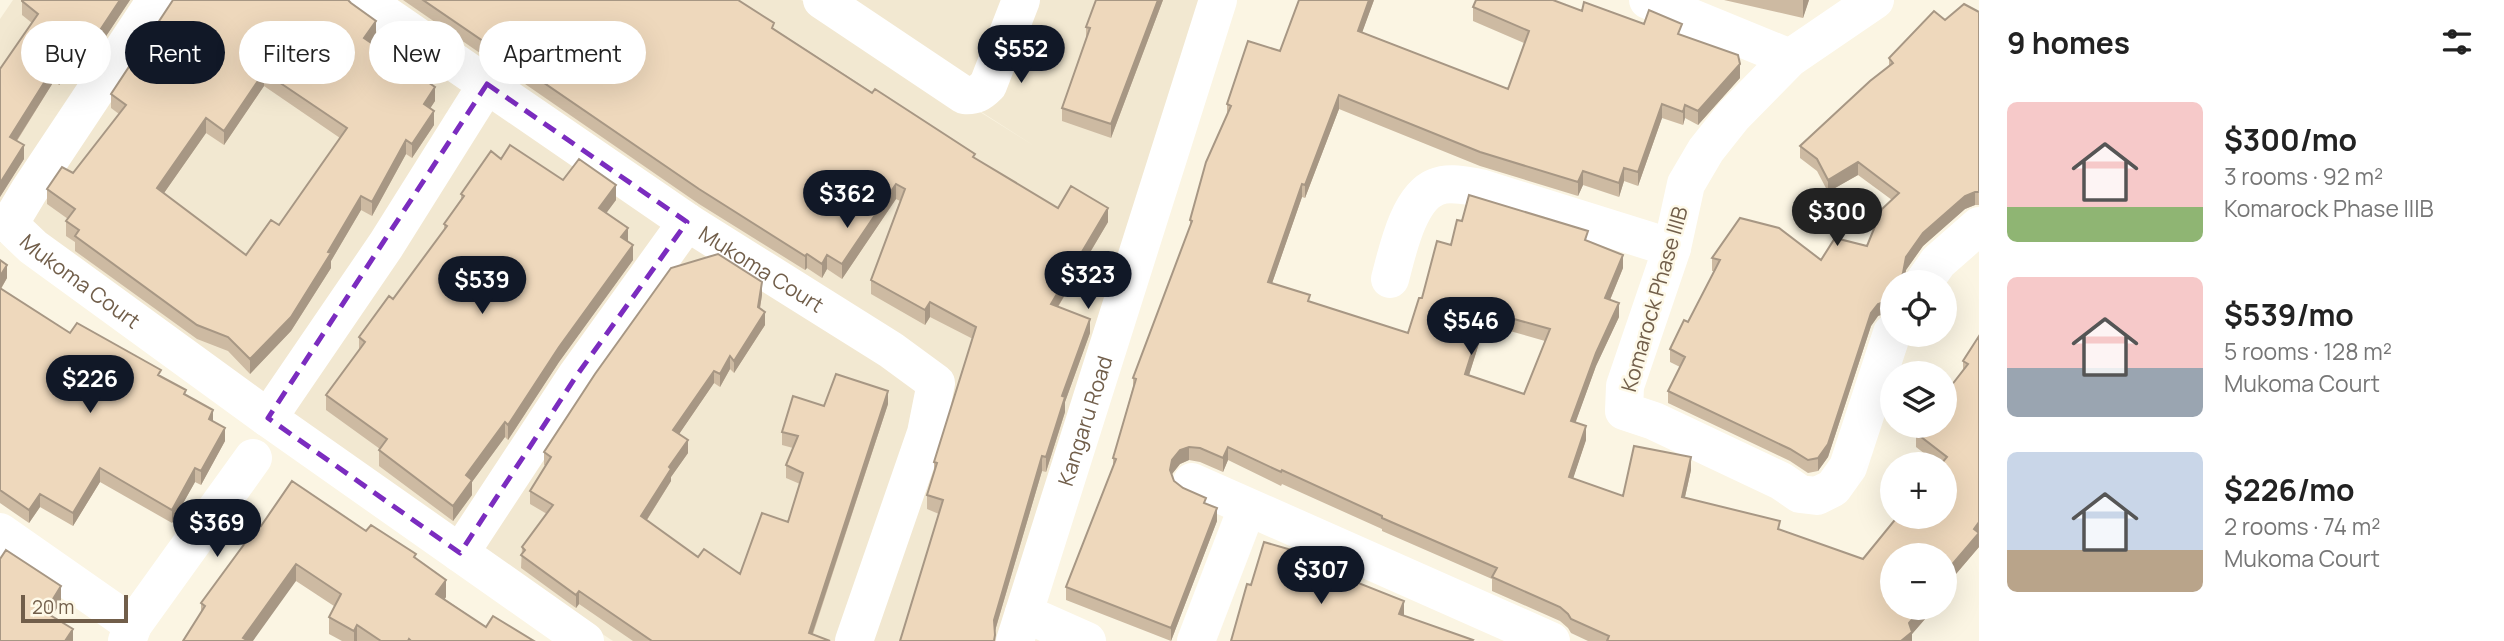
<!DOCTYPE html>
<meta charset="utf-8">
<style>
body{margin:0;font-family:Manrope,sans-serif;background:#f6f6f6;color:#222;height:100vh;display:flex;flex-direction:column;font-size:26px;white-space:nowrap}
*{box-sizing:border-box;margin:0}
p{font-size:23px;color:#767676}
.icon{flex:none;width:38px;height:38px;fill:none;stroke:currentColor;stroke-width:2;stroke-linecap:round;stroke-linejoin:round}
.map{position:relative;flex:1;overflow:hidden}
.panel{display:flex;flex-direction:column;background:#fff;width:525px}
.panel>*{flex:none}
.banner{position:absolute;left:21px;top:21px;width:665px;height:63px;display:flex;gap:14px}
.tools{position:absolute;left:1880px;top:270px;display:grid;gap:14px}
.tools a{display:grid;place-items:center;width:77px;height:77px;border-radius:50%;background:#fff;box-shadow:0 7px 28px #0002;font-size:35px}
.scale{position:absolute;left:21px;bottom:18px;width:107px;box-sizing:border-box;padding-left:7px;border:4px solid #715e4a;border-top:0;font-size:19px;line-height:24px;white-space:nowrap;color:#715e4a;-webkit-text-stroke:5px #fef9e8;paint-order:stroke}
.price{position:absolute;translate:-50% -60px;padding:0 16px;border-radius:24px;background:#111827;color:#fff;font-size:23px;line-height:46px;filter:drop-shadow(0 2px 4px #0008)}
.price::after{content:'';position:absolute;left:50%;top:42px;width:21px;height:16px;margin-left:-10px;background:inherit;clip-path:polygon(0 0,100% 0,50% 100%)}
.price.current{background:#222;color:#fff}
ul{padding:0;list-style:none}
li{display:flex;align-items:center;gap:21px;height:175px;padding:0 28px}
li span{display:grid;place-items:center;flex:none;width:196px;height:140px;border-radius:10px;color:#555}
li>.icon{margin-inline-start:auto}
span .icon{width:84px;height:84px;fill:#fffc;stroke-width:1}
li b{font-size:30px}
h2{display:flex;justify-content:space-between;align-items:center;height:84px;padding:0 28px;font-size:30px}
.pill{padding:0 24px;border-radius:32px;background:#fff;box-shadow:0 7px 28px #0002;font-size:24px;line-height:63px}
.pill.current{background:#111827;color:#fff}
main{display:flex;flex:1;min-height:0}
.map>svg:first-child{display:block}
</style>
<main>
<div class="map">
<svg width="1979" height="641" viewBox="0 0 1979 641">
<rect width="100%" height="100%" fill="#fbf5e3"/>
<!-- residential -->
<path fill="#f2e8d1" d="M13 0H801L1036 147 807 0H1221L1013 641H613L389 493 0 242V19Z"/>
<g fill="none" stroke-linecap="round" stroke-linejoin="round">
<!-- minor -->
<g stroke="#fff" stroke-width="38">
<path id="s1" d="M156 0 29 191 14 216 12 227 33 247 268 418 585 641"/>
<path id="s2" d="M364 0 687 222 891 350 936 383 926 433 854 641"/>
<path d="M822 0 964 95C975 96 980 93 988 85L1021 0"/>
<path d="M1648 0 1790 58"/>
<path d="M1875 0 1790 58 1733 116 1706 150 1686 184 1672 248 1625 386 1624 411 1654 421 1781 481 1800 494 1817 496 1833 488 1848 467 1892 333"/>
<path d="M1390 279C1397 253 1408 198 1436 187 1450 181 1466 186 1480 188L1672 248"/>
<path d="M1924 282 1938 262 1979 226"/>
<path d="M268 418 386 245 487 84"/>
<path d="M1192 482 1551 641"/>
<path d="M0 532 133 625"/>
<path d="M460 553 577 375 687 222"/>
<path d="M1024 613 1087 641"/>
<path d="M127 641 133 625 253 458"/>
<path id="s3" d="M1015 641 1218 0"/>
<path d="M1196 641 1247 508"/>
</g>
</g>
<!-- wall -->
<path fill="#cdbaa2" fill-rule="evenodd" d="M22 0H130L75 83 66 77 59 85 54 81 17 141 24 159 0 197V69L32 23 22 15Z
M403 0H738L774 29 975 158 1058 208 1108 222 1058 307 1090 333 1065 402V412L1046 472 1042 471 995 631V641L939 514 927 509V495L934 471V462L973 339 930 317 925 325 871 294V280L900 201 896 199 842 279 827 269 822 278 807 268 805 270 699 204Z
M1096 0H1163L1111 138 1062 121V108L1086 38V27Z
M1374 0 1362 32 1508 89 1524 43 1473 21V7L1582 11 1644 24 1682 35 1740 78 1698 125 1685 118 1683 125 1662 118 1638 186 1624 181 1619 197 1583 185 1578 196 1480 166 1339 109 1305 198 1302 197 1272 283 1310 302 1408 333 1422 298 1451 245 1588 241 1623 268 1610 300 1619 317 1596 366 1575 423 1586 440 1573 478 1623 496 1691 470 1685 497 1863 559 1944 464H1938L1916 447V433L1963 370V361L1979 336V547L1944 588V555H1892L1932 607V611L1912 634V641H1588L1571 633 1568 628 1560 621 1492 591V579L1382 531V529L1282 484 1281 486 1228 460 1223 472 1200 462 1189 460 1180 464 1172 474 1174 481 1183 488 1206 504 1217 521 1171 641 1066 600V587L1113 466V458L1133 387V378L1190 227V220L1227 115V104L1280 51ZM1485 324 1545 341 1524 394 1469 375Z
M1724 0H1809L1803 18Z
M1979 12V205H1975L1965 209 1923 246 1906 270 1904 282H1892L1878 316 1871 326 1828 457 1818 471 1808 473 1790 461 1668 403V391L1680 367 1670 362V349L1688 322 1714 271H1712V258L1821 260 1867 246 1892 200 1858 175 1828 192 1817 171 1800 158V146L1889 66V58L1945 20Z
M376 35 371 43 435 101 430 108 434 125 412 158 406 154 372 216 361 210 331 261V268L291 331 250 374 228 351 197 339 75 251V242L66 236V221L68 219 47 204V189L73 173 119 114 111 108V94ZM264 86 340 138 279 225 246 255 164 193 206 133 224 145Z
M501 159 616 200 606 213 628 242 633 260 559 362 508 440 505 437 472 482V495L453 521 379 466V450L380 449 326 410V395L359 350V337L393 299 444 230V224L461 199V194Z
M0 260 7 278 1 289 70 333 161 376 186 395 213 422 225 441 201 485 195 482 172 523 100 482 73 526 40 507 29 523 0 503Z
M762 295 760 308 765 325 734 373 730 369 720 387 714 383 679 434 688 453 671 477V481L647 520 698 557 740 574 788 522 800 484 786 478V465L793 448 782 445V432L824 406 888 404 813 634 830 641H633L579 604 576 608 521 568 522 547 547 514 530 504V491L546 466 544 465V452Z
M261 526 366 531 416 558 446 597 445 599 486 627 534 641H342L329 634V617L334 606 296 581 201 612V603Z"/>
<!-- shaded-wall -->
<path fill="#a79784" d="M120 0H130L75 83V68Z
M1158 0H1163L1111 138V124Z
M1369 0H1374L1358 44V31Z
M1803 0H1809L1803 18Z
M376 21V35L364 52V38Z
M66 62V77L59 85V71Z
M1740 64V78L1698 125V111Z
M54 67V81L10 151V137Z
M264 72V86L224 145V131Z
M435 87V101L424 118V104Z
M1339 95V109L1305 198V185Z
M1662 104V118L1638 186V172Z
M1685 105V118L1683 125V112Z
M434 111V125L412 158V144Z
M206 118V133L157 203V188Z
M406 140V154L372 216V202Z
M24 145V159L0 197V183Z
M1858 162V175L1828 192V180Z
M1624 168V181L1619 197V183Z
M1583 171V185L1578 196V182Z
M896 184V199L842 279V264Z
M1302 184V197L1268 295V282Z
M616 185V200L599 223V208Z
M1975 192V205L1965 209 1923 246 1906 270 1904 282H1899L1906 257 1923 233 1965 196Z
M361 196V210L331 261V268L291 331 250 374V359L328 252Z
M1108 208V222L1051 318V304Z
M628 228V243L621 237Z
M633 245V260L559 362 508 440V425L559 347Z
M807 254V268L805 270V256Z
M827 255V269L822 278V264Z
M1623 255V268L1605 312V298Z
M7 265V278L0 290V276Z
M762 282V295L758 320V307Z
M1892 299V312L1878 316 1871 326 1828 457 1818 471V458L1871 313 1878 304Z
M930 302V317L925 325V310Z
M1619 303V317L1596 366 1571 435V421L1596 353Z
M1485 311V324L1465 388V374Z
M765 312V325L734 373V361Z
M1090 319V333L1065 402V412L1046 472V457L1062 396Z
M730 356V369L720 387V374Z
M714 371V383L673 443V430Z
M888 391V404L810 641 809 633Z
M213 410V423L209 419Z
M505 422V437L472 482V495L453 521V506L466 475Z
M1586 426V440L1569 491V477Z
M225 428V441L201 485V471Z
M688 440V453L671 477V481L641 529V516L669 467Z
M1189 447V460L1180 464 1172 474 1170 470 1172 460 1180 450Z
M1228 447V460L1223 472V458Z
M1042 456V471L994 634V620Z
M1691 457V470L1682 510V497Z
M100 468V482L73 526V513Z
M195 468V482L172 523V510Z
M40 494V507L29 523V510Z
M1217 508V521L1171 641V628Z
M1979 522V547L1944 588V574Z
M296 564V581L253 641H243V638Z
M446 580V597L436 611V594Z
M61 586V602L45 627V612Z
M579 591V604L576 608V595Z
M1404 601V616L1399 614Z
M1923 607H1932V611L1912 634V641H1901L1909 623Z
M357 625V641H354V631Z
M73 629V641H65Z"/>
<!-- building -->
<path fill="#eed8bc" stroke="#a79784" stroke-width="2" fill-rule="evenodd" d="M22 0H120L75 68 66 62 59 71 54 67 10 137 24 145 0 183V69L38 14 22 1Z
M173 0H348L351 3 376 21 364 38 435 87 424 104 434 111 412 144 406 140 372 202 361 196 328 252 331 253 291 317 250 359 228 337 197 325 75 236 79 230 66 221 75 209 47 189 62 167 73 173 126 105 111 94ZM264 72 347 128 279 225 271 220 246 255 157 188 206 118 224 131Z
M423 0H738L774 23 772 28 872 93 875 89 975 154 973 157 1058 208 1071 186 1108 208 1051 304 1090 319 1062 396 1065 397 1046 457 1042 456 994 620 995 635 994 641H900L943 500 927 495 937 463 934 462 976 327 930 302 925 310 871 280 905 189 896 184 842 264 827 255 822 264 807 254 805 256 699 189Z
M1096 0H1158L1111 124 1062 108 1090 28 1086 27Z
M1299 0H1369L1358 31 1508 89 1529 31 1473 7 1476 0H1553L1582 11 1584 2 1644 24 1649 10 1682 24 1678 34 1738 55 1740 64 1698 111 1685 105 1683 112 1662 104 1638 172 1624 168 1619 183 1583 171 1578 182 1480 152 1339 95 1305 185 1302 184 1268 282 1310 295 1308 301 1408 333 1419 298H1422L1437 241 1451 245 1457 220 1462 221 1469 195 1588 231 1585 240 1623 255 1605 298 1619 303 1596 353 1571 421 1586 426 1569 477 1623 496 1634 446 1691 457 1682 497 1780 521 1778 529 1863 559 1898 516H1944V464H1941L1947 457 1916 433 1922 425H1944V395L1968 364 1963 361 1979 336V522L1974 529 1979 533 1944 574V555H1892V607H1923L1909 623 1912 632 1901 641H1607L1609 636 1571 619 1568 614 1560 607 1492 577 1497 568 1382 518V516L1282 470 1281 472 1228 447 1223 458 1200 448 1189 447 1180 450 1172 460 1170 470 1174 481 1183 488 1206 498 1204 503 1217 508 1171 628 1066 587 1116 459 1113 458 1136 379 1133 378 1192 221 1190 220 1206 162 1231 106 1227 104 1248 41 1280 51ZM1485 311 1550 329 1524 394 1465 374Z
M1964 4 1979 12V192H1975L1965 196 1923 233 1906 257 1903 273 1899 282H1892V299L1878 304 1871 313 1828 444 1818 458 1808 460 1790 449 1668 391 1685 357 1670 349 1684 320 1688 322 1720 260 1712 258 1740 218 1779 228 1821 260 1835 238 1867 246 1882 209 1899 193 1858 162 1828 180 1817 159 1800 146 1870 81 1893 63 1889 58 1934 11 1945 20Z
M510 145 563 180 579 159 616 185 599 208 628 228 621 237 633 245 559 347 508 425 505 422 466 475 472 480 453 506 379 450 387 439 326 395 365 342 359 337 389 296 393 299 447 226 444 224 464 196 461 194 491 151 501 159Z
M718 254 762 282 758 307 765 312 734 361 730 356 720 374 714 371 673 430 688 440 669 467 671 469 641 516 698 557 704 549 740 574 762 513 788 522 803 473 786 465 798 436 782 432 793 396 824 406 836 374 888 391 809 633 830 641H652L579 591 576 595 521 555 525 550 522 547 553 505 530 491 551 457 544 452 595 374 671 268Z
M0 260 7 265 0 276Z
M0 288 70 333 77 323 161 370 158 375 186 390 184 394 213 410 209 419 225 428 201 471 195 468 172 510 100 468 73 513 40 494 29 510 0 490Z
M292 481 366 531 371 525 416 554 414 557 446 580 436 594 486 627 493 616 534 641H411L409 639 408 641H381L357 625 354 631 329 617 341 594 296 564 243 638 247 640 246 641H183L205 606 201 603 259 524 261 526Z
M1264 542 1312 556 1309 563 1339 571 1338 575 1404 601 1399 614 1473 640 1472 641H1231L1247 584 1251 585Z
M6 550 61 586 45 612 73 629 65 641H0V559Z"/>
<!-- marked area -->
<path fill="none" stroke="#7b2cbf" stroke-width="5" stroke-dasharray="14 9" stroke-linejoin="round" d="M487 84 687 222 577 375 460 553 268 418Z"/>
<g text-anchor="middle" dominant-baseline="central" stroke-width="5" stroke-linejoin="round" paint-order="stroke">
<!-- street labels -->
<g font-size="21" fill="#715e4a" stroke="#fef9e8">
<text stroke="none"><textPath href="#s2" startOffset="480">Mukoma Court</textPath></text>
<text stroke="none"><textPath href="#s1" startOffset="357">Mukoma Court</textPath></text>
<text transform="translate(1654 299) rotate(-74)">Komarock Phase IIIB</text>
<text stroke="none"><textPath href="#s3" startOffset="231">Kangaru Road</textPath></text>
</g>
</g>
</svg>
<div class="tools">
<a><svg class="icon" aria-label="locate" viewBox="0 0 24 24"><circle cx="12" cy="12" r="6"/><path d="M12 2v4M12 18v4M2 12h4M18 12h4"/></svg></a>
<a><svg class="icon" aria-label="layers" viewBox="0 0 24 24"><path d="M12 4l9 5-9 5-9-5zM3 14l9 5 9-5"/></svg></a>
<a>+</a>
<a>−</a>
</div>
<div class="scale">20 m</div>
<b class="price" style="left:1021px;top:85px">$552</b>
<b class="price" style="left:847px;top:230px">$362</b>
<b class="price current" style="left:1837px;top:248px">$300</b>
<b class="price" style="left:1088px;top:311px">$323</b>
<b class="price" style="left:482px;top:316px">$539</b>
<b class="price" style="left:1471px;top:357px">$546</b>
<b class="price" style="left:90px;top:415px">$226</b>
<b class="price" style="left:217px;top:559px">$369</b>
<b class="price" style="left:1321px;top:606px">$307</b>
<div class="banner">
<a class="pill">Buy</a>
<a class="pill current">Rent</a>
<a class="pill">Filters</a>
<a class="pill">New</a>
<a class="pill">Apartment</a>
</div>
</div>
<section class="panel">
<h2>9 homes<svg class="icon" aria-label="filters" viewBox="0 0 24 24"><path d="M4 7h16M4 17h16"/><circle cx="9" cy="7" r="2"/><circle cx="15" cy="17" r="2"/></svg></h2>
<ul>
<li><span style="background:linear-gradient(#f6c9c9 75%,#8fb573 0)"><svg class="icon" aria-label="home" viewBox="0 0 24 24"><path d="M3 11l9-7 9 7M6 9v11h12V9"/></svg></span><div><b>$300/mo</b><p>3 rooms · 92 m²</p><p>Komarock Phase IIIB</p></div></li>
<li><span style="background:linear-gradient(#f6c9c9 65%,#9aa5b1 0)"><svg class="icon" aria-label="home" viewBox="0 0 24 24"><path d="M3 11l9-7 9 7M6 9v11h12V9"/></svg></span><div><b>$539/mo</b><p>5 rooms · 128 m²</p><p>Mukoma Court</p></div></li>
<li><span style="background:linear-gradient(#c9d6e8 70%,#b9a48a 0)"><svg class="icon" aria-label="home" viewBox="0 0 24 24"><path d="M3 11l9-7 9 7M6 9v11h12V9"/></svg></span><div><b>$226/mo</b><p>2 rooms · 74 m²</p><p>Mukoma Court</p></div></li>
</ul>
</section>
</main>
